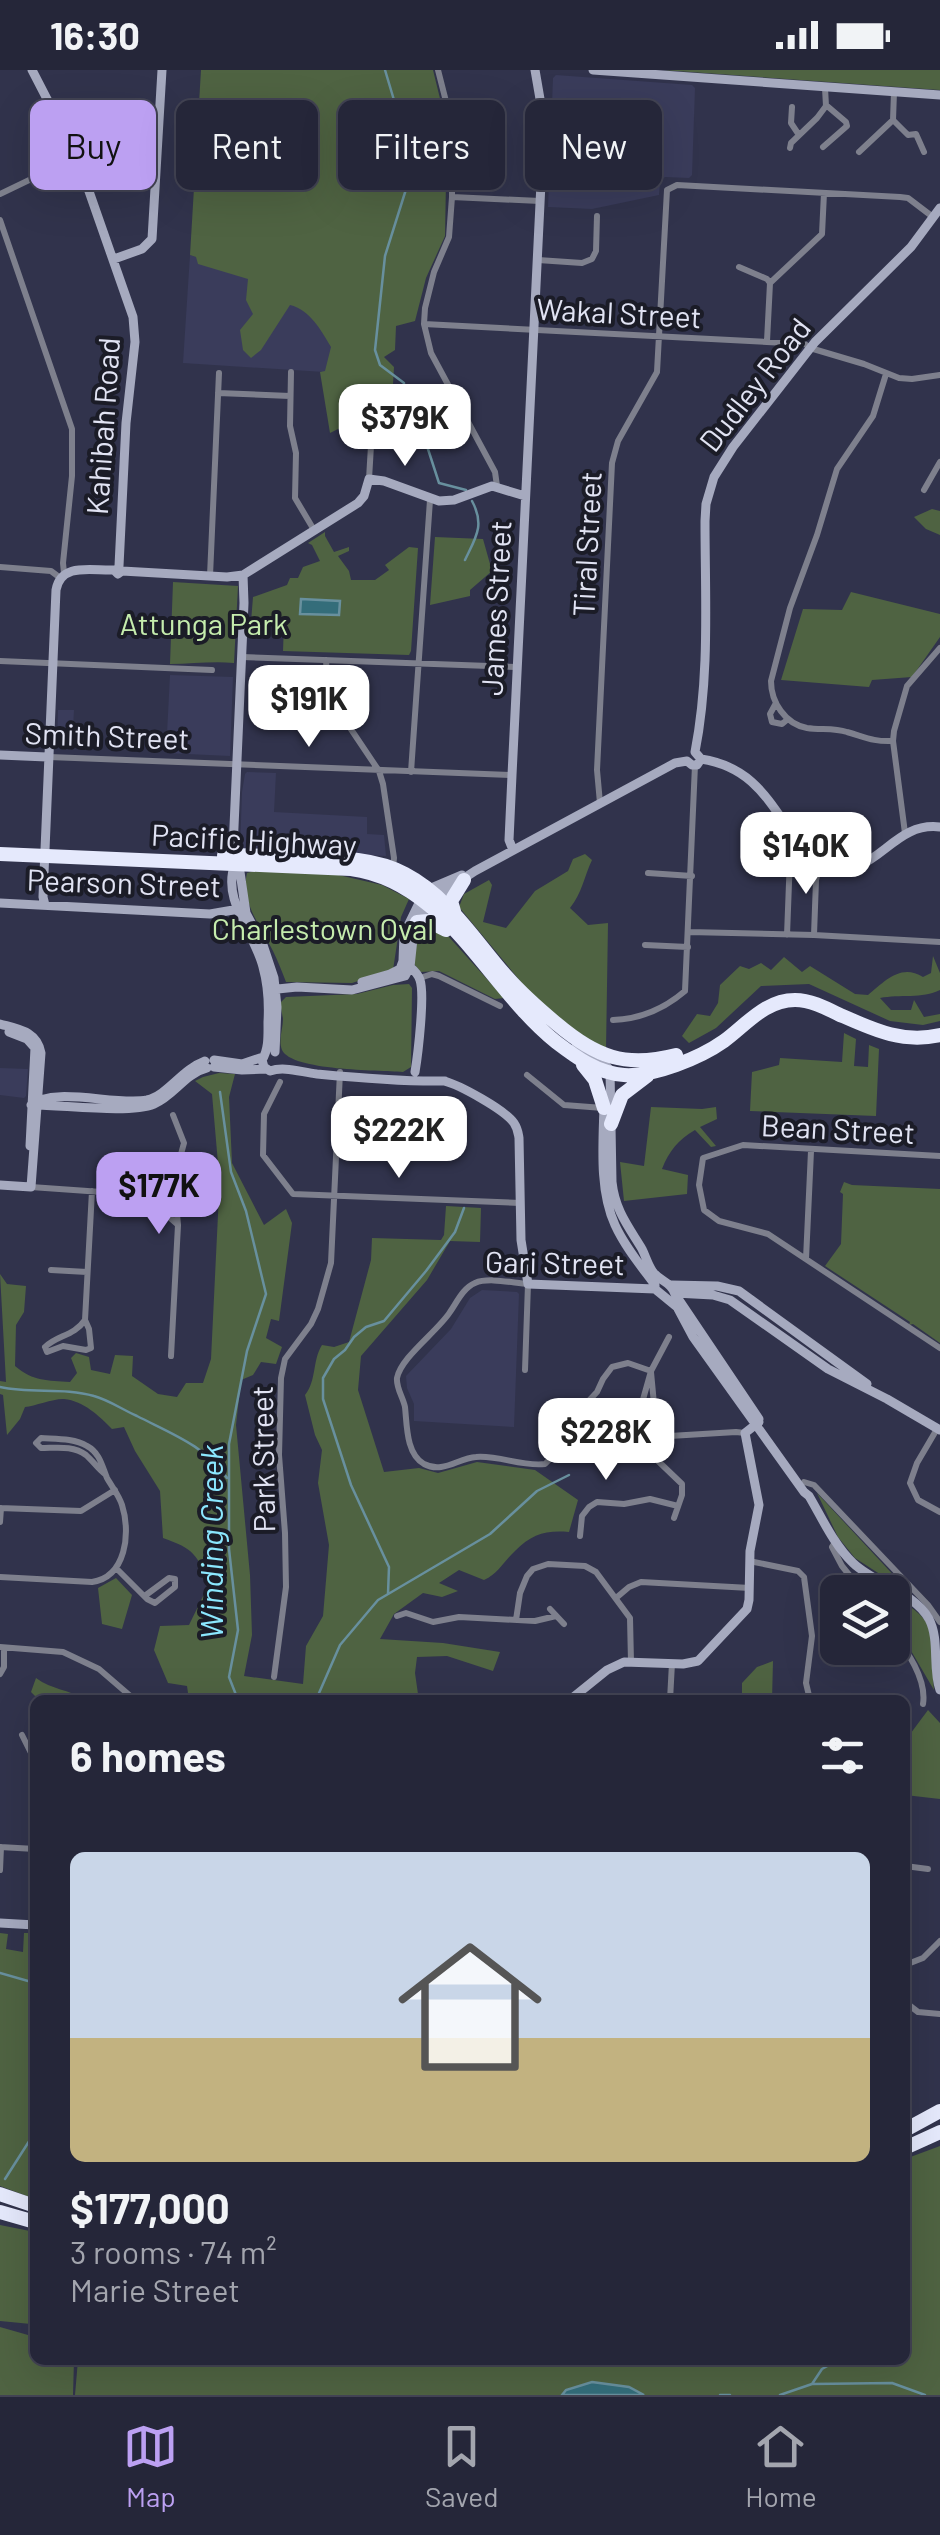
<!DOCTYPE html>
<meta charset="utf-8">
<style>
body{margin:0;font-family:Barlow,sans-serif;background:#313244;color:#f1f3f6;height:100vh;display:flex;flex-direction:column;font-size:38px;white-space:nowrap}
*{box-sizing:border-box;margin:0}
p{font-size:32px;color:#a3a5ae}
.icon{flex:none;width:55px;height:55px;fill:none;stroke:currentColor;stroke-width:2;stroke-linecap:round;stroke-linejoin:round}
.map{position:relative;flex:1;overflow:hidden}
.sheet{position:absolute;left:30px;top:1625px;width:880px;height:670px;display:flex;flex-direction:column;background:#252639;border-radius:15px;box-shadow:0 10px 40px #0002,0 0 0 2px #424353}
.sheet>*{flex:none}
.top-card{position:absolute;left:30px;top:30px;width:880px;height:90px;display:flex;gap:20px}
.tools{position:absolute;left:820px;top:1505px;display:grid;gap:20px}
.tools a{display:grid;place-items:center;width:90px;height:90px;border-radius:15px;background:#252639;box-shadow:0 10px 40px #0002,0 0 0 2px #424353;font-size:50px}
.price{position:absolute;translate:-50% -85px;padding:0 22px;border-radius:20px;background:#fff;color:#222;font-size:32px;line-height:65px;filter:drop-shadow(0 2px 5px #0008)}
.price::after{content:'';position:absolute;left:50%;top:60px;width:30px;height:22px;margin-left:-15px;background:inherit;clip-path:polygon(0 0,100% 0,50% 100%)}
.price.active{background:#bca0f2;color:#111}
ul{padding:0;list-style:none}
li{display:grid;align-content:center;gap:20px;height:530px;padding:0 40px}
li+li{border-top:2px solid #424353}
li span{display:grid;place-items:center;height:310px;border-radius:15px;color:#555}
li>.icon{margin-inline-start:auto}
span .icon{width:180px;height:180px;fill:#fffc;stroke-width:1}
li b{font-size:42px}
h2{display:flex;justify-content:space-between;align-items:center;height:120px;padding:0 40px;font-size:42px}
.pill{padding:0 35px;border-radius:15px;background:#252639;box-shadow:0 10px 40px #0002,0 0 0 2px #424353;font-size:35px;line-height:90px}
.pill.active{background:#bca0f2;color:#111}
.status{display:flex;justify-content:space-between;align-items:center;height:70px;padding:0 50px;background:#252639;direction:ltr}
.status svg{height:28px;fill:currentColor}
.tab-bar{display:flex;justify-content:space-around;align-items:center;height:140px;border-top:2px solid #424353;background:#252639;font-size:28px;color:#a3a5ae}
.tab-bar a{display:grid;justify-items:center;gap:5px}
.tab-bar .active{color:#bca0f2}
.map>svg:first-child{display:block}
</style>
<div class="status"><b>16:30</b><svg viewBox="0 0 49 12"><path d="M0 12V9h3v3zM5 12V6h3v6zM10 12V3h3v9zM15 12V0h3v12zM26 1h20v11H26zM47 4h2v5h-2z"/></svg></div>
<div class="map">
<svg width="940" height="2325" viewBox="0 0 940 2325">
<rect width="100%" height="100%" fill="#31334c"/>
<!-- built -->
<path fill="#3a3c5b" d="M556 5 692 15 695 18 692 105 689 108 665 107 660 111 659 125 592 139 548 137 553 8Z
M190 185 344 233 340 303 183 293Z
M170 605 233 607 230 686 166 683Z
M58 640H74L72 677 57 676Z
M247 702 276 703 274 742 367 747V764L384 765 386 786 240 779 242 722 245 704Z
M0 998 28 999 26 1026 24 1028 0 1025Z
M482 1220 517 1222 519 1224 514 1357 414 1351V1334L407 1318 406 1306 451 1259 470 1228Z"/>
<!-- green -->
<path fill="#4f6342" d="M201 0H433L447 57 445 166 426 208 415 251 396 256 395 280 384 287 394 297 393 314 378 322 377 353 365 355 364 370 359 356 343 363 340 358 330 363 320 302 325 301 331 277C321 260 310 240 290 235L261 280 251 288 243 280 240 260 253 244 246 230 248 209 198 194 196 187 190 185Z
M663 0H940V20Z
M932 439 940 441V465L926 459 914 447Z
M325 462V466L334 482 349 477V481L338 486 349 501 351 510H375L389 500 385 495 409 477 418 478 411 581 409 585 283 581 284 554 251 552 253 527 287 515 290 508H298L303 497 320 491 312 475 308 473Z
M435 467 483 469 492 501 470 520V526L430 535Z
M173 512 238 516 234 593C212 591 192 594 170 594Z
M851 522 940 544V567L912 607 872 610 869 617 781 610 803 539 842 540Z
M585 784 592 790C584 807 582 823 570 838L588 855 608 853 606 980 580 965 536 930 459 837 464 824 489 810 492 815 483 852 506 858 535 821 568 801 573 789Z
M254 801 334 804 382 815 409 829 401 847 393 900 352 913 286 912C282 902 278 891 273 881 261 857 240 831 247 803Z
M422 855 439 859 449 867 504 928 495 929 439 901 421 902 414 894 417 865Z
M933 886 940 903V920C922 929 900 924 880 928L891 940H911L914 930 924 947 940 944V951L923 955 890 951 809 914 761 916 716 958 689 973 682 966 697 944 710 946 718 933 720 915 740 896 749 899 761 893 771 900 784 887 802 902 810 896 855 924 868 925C885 911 901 893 923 907L931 903Z
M409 914 412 918 411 997 403 1002C378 1000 292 1001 282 980 278 970 283 959 283 949 283 947 280 935 280 933L286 927 357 924 393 915Z
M844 963 856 969 854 996 868 997 869 975 879 979 876 1046 750 1041 752 1002 779 995 780 988 842 992Z
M219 1003 235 1004 229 1027 232 1093 264 1155 286 1139 292 1153 279 1251 271 1249 266 1268 282 1277 276 1294 261 1292 253 1305 241 1310 236 1355 250 1505 252 1565 244 1606 303 1614 306 1576 323 1546 329 1475 318 1413 322 1380 315 1365 305 1325C317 1310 312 1291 322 1275L334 1277 349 1272 371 1190 372 1168 441 1170 444 1165 446 1136 481 1138 480 1172 450 1171 427 1210 361 1286 358 1320 384 1402 419 1398 438 1403 477 1392 535 1400 578 1430 569 1462C546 1460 532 1464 515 1481 503 1492 499 1503 484 1510L459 1500 439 1513 458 1521 442 1527 423 1523 394 1544 380 1569 443 1573 500 1582 493 1601 447 1586 417 1587 415 1603 418 1624 413 1630H189L187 1616 168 1613 154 1580 160 1556 189 1555 209 1514C197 1484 194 1479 163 1468L160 1421 135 1381 124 1357 112 1359C99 1346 84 1331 64 1329 55 1328 35 1336 25 1337L20 1349 7 1365 3 1325 0 1324V1311L6 1312 0 1204 7 1214 26 1216 24 1242 16 1255 15 1296C34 1312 47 1310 70 1312L77 1303 71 1288 76 1283 89 1287 91 1300 110 1304 115 1285 133 1286 132 1306 158 1324 177 1327 186 1313H203L211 1289 219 1124 181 1120 180 1111 184 1102 219 1105 212 1024 195 1011 203 1007Z
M651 1037 702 1039 716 1037 717 1049 700 1057 716 1076 711 1077 695 1060C678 1070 669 1081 662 1099L688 1105 687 1124 624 1131 620 1092 644 1096Z
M844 1112 852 1115 940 1119V1273L913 1254 909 1255 910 1252 825 1196 841 1174 843 1124 840 1122Z
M817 1423 912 1525 855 1488 838 1467Z
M116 1508 132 1525 122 1559 102 1554 98 1518Z
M892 1526C903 1531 920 1542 926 1552 936 1570 932 1600 934 1620L893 1550Z
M773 1591 772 1630H742V1613L757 1597Z
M36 1608C52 1620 69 1619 84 1630H39L31 1622Z
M928 1640 940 1653V1729L905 1725V1671Z
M0 1863 8 1864 6 1879 23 1882 24 1863H35V2129L0 2116Z
M940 2076V2325H75L78 2290H905V2089Z
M0 2155 35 2162V2219L33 2220 31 2254 0 2251Z
M0 2257 35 2267V2290H74L73 2325H0Z"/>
<!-- water -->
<path fill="#346d7a" stroke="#68909e" stroke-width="2.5" d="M301 529 340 531 339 545 300 544Z
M592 2312 629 2317 644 2325H562L566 2320Z"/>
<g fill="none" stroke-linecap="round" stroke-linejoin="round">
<!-- stream -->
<path stroke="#68909e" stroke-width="2.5" d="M385 0 408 77V113L385 186 375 280 380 295 404 313 402 343 427 376 439 413 466 420
M465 490C476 467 485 455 472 431
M220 1022 231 1102 246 1141 266 1224 247 1281 229 1374V1479L238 1560 229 1607 238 1630
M0 1317C31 1324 64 1317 94 1326 109 1330 123 1340 137 1346 170 1363 206 1376 227 1408
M388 1524 389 1497 351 1415 323 1329V1308L334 1289 345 1280 354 1267 366 1257 384 1251 426 1201 455 1162 464 1138
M316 1630 340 1575 378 1530 490 1464 537 1421 569 1405
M0 1903 35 1913
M5 2109 35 2062
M812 2314 892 2313 925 2325
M720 2325H730
M780 2325 812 2314 822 2299 838 2290"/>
<!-- street -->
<path stroke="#7e808d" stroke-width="6" d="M438 0 452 55V127L449 167 434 202 425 238 424 254 431 283 495 402 497 416
M792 37 791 53 799 65
M893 50 908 65 916 64 924 82
M823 77 847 56 846 52 826 35
M790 78 791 73 817 48 826 36 825 18
M859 82 893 50 894 22
M0 124 77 87
M452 127 540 131
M0 150 72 359V406L63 493 64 503
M538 190 582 193 592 189 596 181 597 146
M739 197 767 209 770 213
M424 254 805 274 810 278 864 294 899 308 912 309 940 305
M767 271 770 213 822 164 824 123
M291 302 290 356 296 383 295 428 314 460
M886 304 873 346 837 399 817 465 790 538 771 611C771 632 785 654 807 658 820 660 834 658 847 662 865 667 873 672 893 671
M218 323 290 326
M369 409 372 359
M924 420 940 392
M0 497 51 501 59 507
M210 506 219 303
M242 587 517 597
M326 590 328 625 379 701 383 714 394 788 393 797
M0 591 212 600
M776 633 770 644 772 652 782 654 788 649
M49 687 512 705
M411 702 430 430
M600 733 597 700 612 393 618 371 657 302 667 120 677 115 900 127 908 128 933 147
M905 763 893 671 894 661 907 616 940 578
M648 803 692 806
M689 862 814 865 940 872
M787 865 790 787 801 776
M814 865 816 810 820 794
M645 875 688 877
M420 908 432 904 439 906 500 936
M613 950C641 949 664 939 685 921L695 695
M527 1005 564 1035 603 1038
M280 1012 264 1044 263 1085 293 1124 520 1133
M940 1086 743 1075 703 1088 699 1115 704 1140 719 1151 768 1164 940 1278
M31 1117 144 1125 177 1154
M806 1189 811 1081
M51 1200 87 1202
M669 1267 651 1301 642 1333 644 1347 655 1373 658 1391 682 1414V1425L674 1448
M45 1277 47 1282 63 1276 86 1280 91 1278 89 1259 85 1250 92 1121
M45 1277C57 1265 74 1266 85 1250
M171 1286 178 1155 174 1110 184 1073 173 1045
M525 1300 528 1214C513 1213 489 1207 475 1213 463 1218 457 1232 450 1242 438 1261 401 1287 397 1308 396 1318 403 1327 405 1337 407 1355 406 1384 424 1394 443 1404 458 1388 476 1387 499 1385 522 1397 545 1394L550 1389 564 1357 597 1322 603 1309 612 1297 628 1293 651 1301
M651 1302 657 1366
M937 1359 917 1393 910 1413 918 1430 940 1442
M653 1367 736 1362 745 1363
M36 1373 41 1378C56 1378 73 1375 86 1385 93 1391 98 1399 105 1404
M804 1412 814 1415 928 1535 940 1552
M0 1438 81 1441 115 1420
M0 1452 1 1438
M580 1466 582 1446 589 1437 597 1432 624 1434 650 1429 678 1436
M836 1471 832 1477 842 1496 863 1522
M749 1491 798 1501 804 1507 812 1566 806 1613 810 1630
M116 1498 147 1529 155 1533 175 1517V1509
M0 1507 92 1512C126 1507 131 1463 122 1435 119 1425 112 1417 107 1408 102 1396 100 1383 87 1376 74 1368 56 1369 41 1368L36 1373
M146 1525 169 1508 175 1509
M616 1528 629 1517 641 1512 750 1518
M550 1539 564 1554
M397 1546 406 1543 433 1552 459 1547 535 1551 556 1546
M516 1550 520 1523 527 1506 533 1499 548 1494 585 1496 596 1502 630 1548 631 1592
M892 1561C907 1581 927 1609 923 1634
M0 1577 63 1582 99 1599 135 1630
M0 1604 4 1597V1578
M274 1607 286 1517 285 1463 279 1385 281 1308 285 1289 311 1254 318 1239 331 1193 340 1002
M670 1630 672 1593
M22 1665 35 1691
M0 1777 35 1779
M905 1796 928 1799
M0 1800 1 1777
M905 1895 923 1888 940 1871
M905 1932 918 1942 940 1944"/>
<!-- secondary -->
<path stroke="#a6aabf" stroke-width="9" d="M32 0 77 87 133 247 135 272 126 353 119 496
M593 0 940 25
M114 189 142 179 152 169 162 0
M243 505 244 533 233 779 235 794 240 802 246 843 263 875 274 908 277 937 275 982
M695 682C710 606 705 528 705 451L706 434 714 407 733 377 815 272 911 177 940 138
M0 685 47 687
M701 689C754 697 769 732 798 772 806 782 814 793 827 797 876 811 891 751 940 757
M513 780 509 770 512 705 544 52 535 0
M235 794C221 830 255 864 263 897 268 915 269 934 268 952 268 965 269 979 262 990L264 997 270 1001C284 996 300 1002 317 1004 359 1008 403 1012 445 1011
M0 833 210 844 239 839
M45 835 43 827 56 520C61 492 92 501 114 500L118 504 122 501 227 507 243 505 358 433 364 426 369 409 384 411 439 431 454 430 492 416 525 426
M410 897C415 901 418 904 420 910 425 925 418 984 415 1002
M362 912 390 904 400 899 403 891 404 864 421 829 429 819 462 805
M268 920 297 917 352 920 405 906 410 897 414 859 428 834 437 826 475 801 675 693 687 691 692 695H697L701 689 695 682
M0 954C18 959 37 961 41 983L31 1117 0 1115
M9 962 27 969 35 978 30 1076
M576 976 604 994 610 1000 612 1112C615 1140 628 1156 642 1179 646 1187 648 1195 653 1202 661 1212 671 1212 675 1224
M214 990 242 994 263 987
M214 997 242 1000 266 999
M444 1011C460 1015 505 1040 514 1053 518 1059 518 1062 519 1068L521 1170 528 1214 655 1219
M31 1035C55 1016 115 1036 147 1030 168 1025 181 1000 205 991
M34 1035C64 1035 130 1044 154 1034 175 1025 184 1004 207 998
M604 1036C603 1074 599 1120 615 1155 625 1177 641 1196 655 1215V1219
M671 1215 717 1216 739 1221 867 1314
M655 1219 677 1237 693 1267 804 1422 809 1426C822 1448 834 1475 853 1493 875 1514 914 1522 929 1549 940 1570 932 1598 940 1620
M675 1223 713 1225 730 1230 828 1299 887 1329 940 1360
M675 1224 759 1349
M566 1630 571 1629 607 1600 624 1592 683 1594 698 1591 747 1539 749 1530 750 1481 759 1435 745 1363 759 1352
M0 1853 35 1855"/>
<!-- highway -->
<path stroke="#e5e9fc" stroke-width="14" d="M0 784 351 799C447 812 487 917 556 972 577 988 597 1003 624 1005 653 1007 700 988 724 971 746 955 765 930 795 930 810 930 824 937 838 944 872 959 902 974 940 965
M224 785C247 785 270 786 293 787 329 788 372 786 405 804 449 827 475 871 507 907 522 924 539 939 557 954 596 987 625 998 676 985
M455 845 451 831 464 810
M417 852 428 851 446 860
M583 995 595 1010 604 1038
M611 1054 622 1025 647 1006
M905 2060 940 2041
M905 2078 940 2062
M0 2124 35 2136
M0 2142 35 2152"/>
</g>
<g text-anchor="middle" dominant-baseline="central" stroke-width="8" stroke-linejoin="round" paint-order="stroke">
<!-- street labels -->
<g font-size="30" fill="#e1e3f3" stroke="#1b1c27">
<text transform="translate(619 242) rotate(3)">Wakal Street</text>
<text transform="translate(754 314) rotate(-52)">Dudley Road</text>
<text transform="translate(102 356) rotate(-86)">Kahibah Road</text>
<text transform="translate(586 474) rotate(-87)">Tiral Street</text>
<text transform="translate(495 538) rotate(-87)">James Street</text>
<text transform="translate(107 665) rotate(2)">Smith Street</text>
<text transform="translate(254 769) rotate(3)">Pacific Highway</text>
<text transform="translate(124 812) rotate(2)">Pearson Street</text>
<text transform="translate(838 1058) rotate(3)">Bean Street</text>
<text transform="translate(555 1192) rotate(1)">Gari Street</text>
<text transform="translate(262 1389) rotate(-91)">Park Street</text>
</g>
<!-- park labels -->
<g font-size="30" fill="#c5ecad" stroke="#1b1c27">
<text x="204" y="553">Attunga Park</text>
<text x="323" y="858">Charlestown Oval</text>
</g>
<!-- water labels -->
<g font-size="32" font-style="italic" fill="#8be7fe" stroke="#1b1c27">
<text transform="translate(210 1472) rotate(-90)">Winding Creek</text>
</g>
</g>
</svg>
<div class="tools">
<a><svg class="icon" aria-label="layers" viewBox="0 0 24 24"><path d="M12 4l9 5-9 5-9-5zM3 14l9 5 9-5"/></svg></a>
</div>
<b class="price" style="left:405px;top:399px">$379K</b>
<b class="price" style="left:309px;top:680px">$191K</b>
<b class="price" style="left:806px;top:827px">$140K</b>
<b class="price" style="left:399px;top:1111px">$222K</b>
<b class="price active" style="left:159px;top:1167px">$177K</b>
<b class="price" style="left:606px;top:1413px">$228K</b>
<div class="top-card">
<a class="pill active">Buy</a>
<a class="pill">Rent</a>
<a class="pill">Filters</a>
<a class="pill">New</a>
</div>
<section class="sheet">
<h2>6 homes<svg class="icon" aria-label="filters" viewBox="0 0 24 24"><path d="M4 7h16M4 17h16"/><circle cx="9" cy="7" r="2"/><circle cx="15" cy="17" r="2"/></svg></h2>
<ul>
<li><span style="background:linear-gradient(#c9d6e8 60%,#c2b280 0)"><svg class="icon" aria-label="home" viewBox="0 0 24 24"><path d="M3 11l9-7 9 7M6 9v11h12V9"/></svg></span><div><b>$177,000</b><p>3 rooms · 74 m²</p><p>Marie Street</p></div></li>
</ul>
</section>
</div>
<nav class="tab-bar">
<a class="active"><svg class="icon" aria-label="map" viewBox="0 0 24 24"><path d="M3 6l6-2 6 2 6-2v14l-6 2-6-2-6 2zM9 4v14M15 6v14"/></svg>Map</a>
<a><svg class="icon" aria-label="saved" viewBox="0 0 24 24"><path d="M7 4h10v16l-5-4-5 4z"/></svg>Saved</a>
<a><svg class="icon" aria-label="home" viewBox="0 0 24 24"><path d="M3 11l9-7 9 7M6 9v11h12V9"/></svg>Home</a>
</nav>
